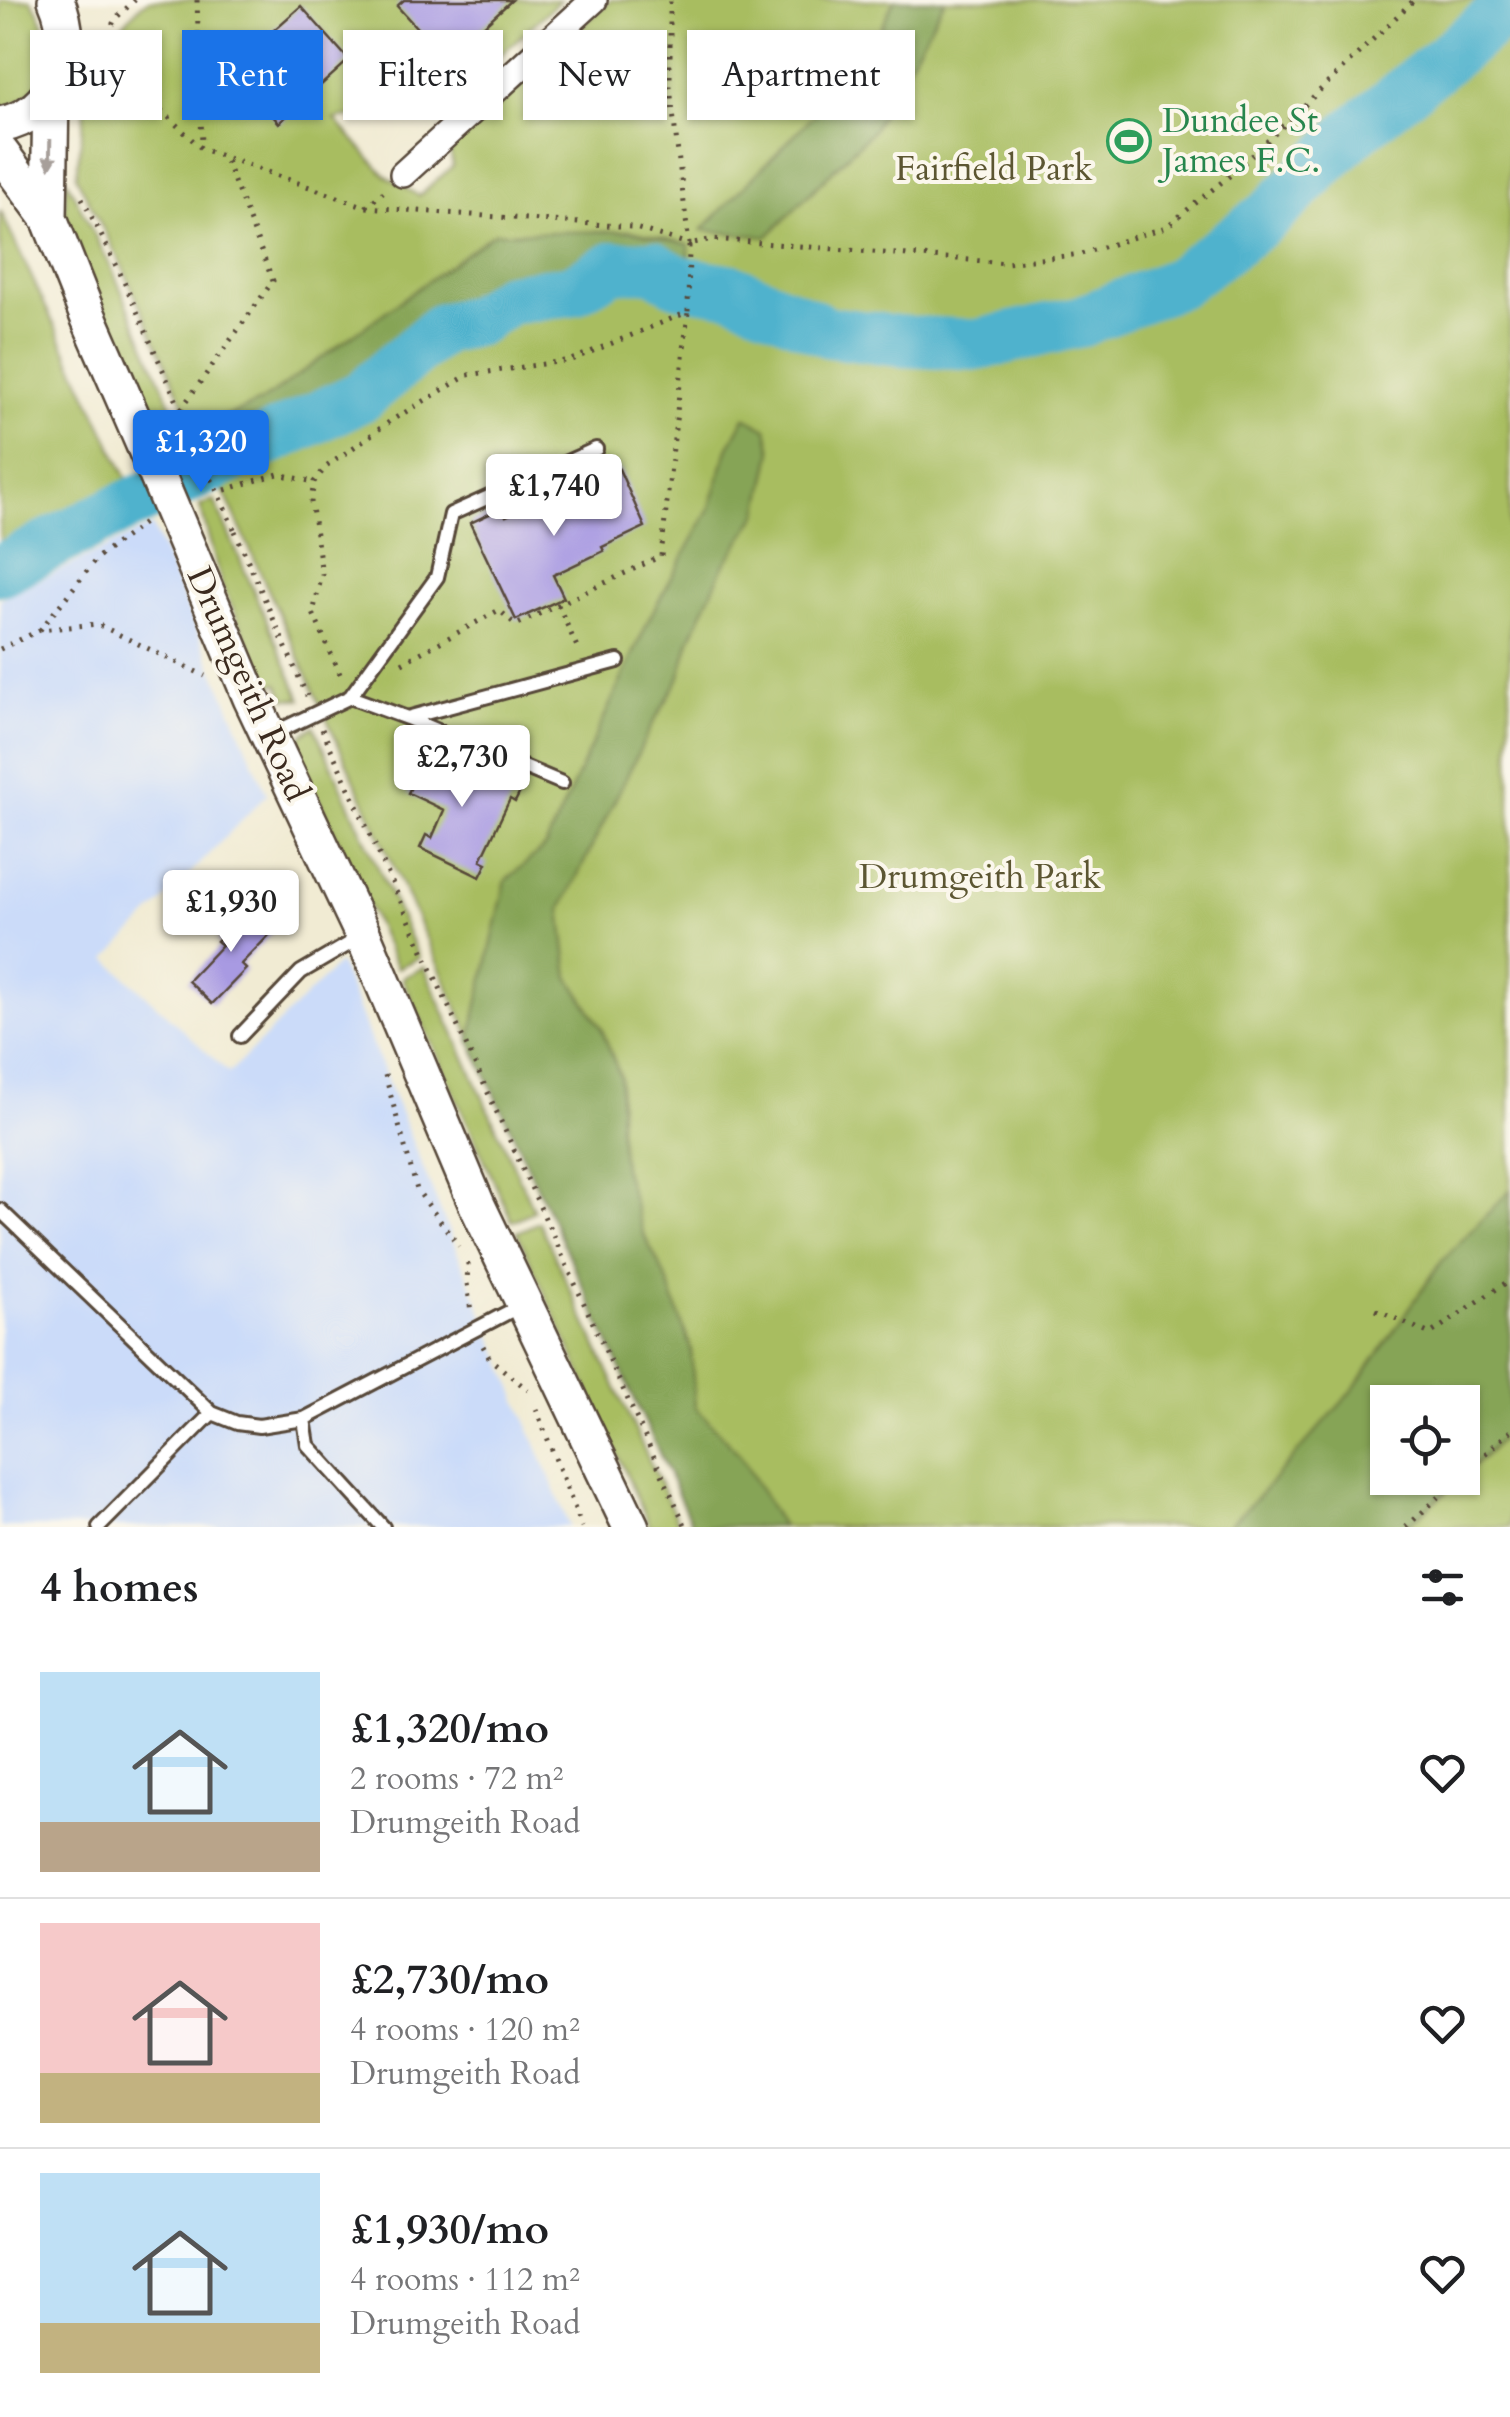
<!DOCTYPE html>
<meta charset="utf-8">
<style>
body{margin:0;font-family:Cardo,serif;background:#f2f2f2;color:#202124;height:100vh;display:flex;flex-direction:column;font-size:38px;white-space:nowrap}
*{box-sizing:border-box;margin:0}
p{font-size:32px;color:#757577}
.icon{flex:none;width:55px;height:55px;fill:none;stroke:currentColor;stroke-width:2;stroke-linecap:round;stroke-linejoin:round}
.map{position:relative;height:1527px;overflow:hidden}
.sheet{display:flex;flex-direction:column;background:#fff;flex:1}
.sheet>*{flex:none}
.hud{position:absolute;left:30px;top:30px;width:1000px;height:90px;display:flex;gap:20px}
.controls{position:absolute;left:1370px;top:1385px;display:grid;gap:20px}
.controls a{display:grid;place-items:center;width:110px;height:110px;border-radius:0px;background:#fff;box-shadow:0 2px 8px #0004;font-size:50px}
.price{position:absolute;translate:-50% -85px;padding:0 22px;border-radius:10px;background:#fff;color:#222;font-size:32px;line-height:65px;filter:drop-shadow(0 2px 5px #0008)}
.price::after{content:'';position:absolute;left:50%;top:60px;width:30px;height:22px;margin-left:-15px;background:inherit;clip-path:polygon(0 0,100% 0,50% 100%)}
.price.on{background:#1a73e8;color:#fff}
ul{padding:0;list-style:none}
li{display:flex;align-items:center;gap:30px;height:250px;padding:0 40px}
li+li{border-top:2px solid #e0e0e0}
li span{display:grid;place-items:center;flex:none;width:280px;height:200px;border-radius:0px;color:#555}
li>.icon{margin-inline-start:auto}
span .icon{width:120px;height:120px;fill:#fffc;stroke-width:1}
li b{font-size:42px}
h2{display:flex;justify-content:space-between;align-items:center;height:120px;padding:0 40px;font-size:42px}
.tag{padding:0 35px;border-radius:0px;background:#fff;box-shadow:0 2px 8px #0004;font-size:35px;line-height:90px}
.tag.on{background:#1a73e8;color:#fff}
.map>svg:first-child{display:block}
</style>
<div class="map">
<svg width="1510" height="1527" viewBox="0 0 1510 1527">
<rect width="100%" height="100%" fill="#fbf7ec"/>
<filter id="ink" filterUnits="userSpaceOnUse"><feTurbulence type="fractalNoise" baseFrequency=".01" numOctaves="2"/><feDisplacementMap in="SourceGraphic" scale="20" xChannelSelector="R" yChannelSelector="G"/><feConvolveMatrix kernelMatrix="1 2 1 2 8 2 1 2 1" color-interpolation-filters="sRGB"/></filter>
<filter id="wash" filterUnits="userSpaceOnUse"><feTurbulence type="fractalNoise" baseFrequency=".0048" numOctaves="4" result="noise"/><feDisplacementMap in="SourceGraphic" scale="40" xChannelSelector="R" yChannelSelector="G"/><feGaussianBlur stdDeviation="2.25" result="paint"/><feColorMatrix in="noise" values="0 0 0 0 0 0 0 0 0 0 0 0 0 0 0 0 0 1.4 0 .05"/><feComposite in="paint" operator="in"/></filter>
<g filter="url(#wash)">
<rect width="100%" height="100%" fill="#f1ebd3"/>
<!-- built -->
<path fill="#cbdbf9" d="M152 526 267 794 107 959 229 1073 339 963 570 1527H0V599Z"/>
<!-- green -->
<path fill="#a8bd61" stroke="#727440" stroke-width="2.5" d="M0 0H31C52 31 58 75 22 99 15 104 7 107 0 110Z
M150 0H560L496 59 481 43 434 85 448 101 335 119 385 175 419 196 453 166 449 147 611 0H1510V1331L1388 1402 1310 1527H693L213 468 362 396 441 329 478 320 508 299 572 290 613 267 652 266 631 231 261 402 195 429 121 264 76 176 85 109 118 30 142 4Z
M66 179 112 269 201 473 190 479 178 450 130 378 64 228Z
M0 210 135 496 0 558Z
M214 500 301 699H286L278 683 269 686 222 586 200 506Z
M314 726 419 958 397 968 297 752 302 735Z
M424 967 534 1211 512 1221 402 978Z
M539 1222 680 1527H650L517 1232Z
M1510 1431V1527H1406L1462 1478Z"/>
<!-- forest -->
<path fill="#86a457" stroke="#60673a" stroke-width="2.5" d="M894 0H945L872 131 767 237 702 230 865 62Z
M631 231 689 244 690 284 652 266 613 267 572 290 508 299 478 320 441 329 362 396 213 468 195 429 261 402 494 233Z
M745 417 767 429 772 451 759 513 723 567 690 640 679 679 652 725 561 909 569 977 601 1027 620 1076 619 1128 623 1167 643 1233 667 1280 691 1349 695 1407 740 1455 782 1527H693L470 1040 506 880 545 847 651 615 709 510 728 449Z
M1510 1190V1431L1463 1475 1462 1402H1388V1478H1460L1406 1527H1227L1257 1498 1354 1389 1442 1261Z"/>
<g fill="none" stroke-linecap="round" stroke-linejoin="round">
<!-- river -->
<path stroke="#4fb2cd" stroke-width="52" d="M0 570 94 522 362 396 441 329 478 320 508 299 572 290 613 267 652 266 678 281 733 290 829 332 898 341 978 345 1082 321 1179 282 1268 216 1352 134 1510 7"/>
</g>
<g id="blocks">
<!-- building -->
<path fill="#a89ae2" d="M404 0H512L446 60 397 6Z
M301 6 349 60 279 123 231 68Z
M619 469 645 527 602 547 604 551 553 575 564 598 516 620 470 523 502 508 506 516 573 485 575 489Z
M446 754 521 790 515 802 510 799 481 860 487 863 480 877 420 848 426 835 432 838 444 810 408 793 425 759 440 766Z
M251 906 275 929 241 964 246 969 212 1004 188 981 222 945 217 941Z"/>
</g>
</g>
<g filter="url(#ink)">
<use href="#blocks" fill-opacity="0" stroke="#564739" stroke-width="2.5"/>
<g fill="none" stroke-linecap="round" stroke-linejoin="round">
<!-- service casing -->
<g stroke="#564739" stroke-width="18">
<path id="service" d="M350 697 407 718 562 783
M407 718 618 661
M272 734 350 697 437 577 451 514 596 449
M240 1036 301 972 361 937
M0 1210 212 1413 237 1423 259 1426 304 1419 522 1305
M304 1419 308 1445 383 1527
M99 1527 212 1413"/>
</g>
<!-- minor casing -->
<g stroke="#564739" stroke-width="30">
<path id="minor" d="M403 174 594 0"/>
</g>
<!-- secondary casing -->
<g stroke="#564739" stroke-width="40">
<path id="secondary" d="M0 125C59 114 78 50 56 0
M0 152 49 218 88 316 152 463
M49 218 51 91
M190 553 251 698 363 935 477 1205 631 1527"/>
</g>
<!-- path -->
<path stroke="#564739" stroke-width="5" stroke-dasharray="2.5 8" stroke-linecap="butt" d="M197 0 202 146
M100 52 202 149 366 207 632 227 689 244 670 88V0
M99 53 115 19 135 0
M82 198 117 266 190 431
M366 207 383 192
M181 409 273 281 224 156
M225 490 278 474 314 482
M235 531 307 696
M558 605 578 649
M40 630 98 557 144 523
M0 649 40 630 97 624 205 676
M402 663 499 610 516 625 661 556 688 312
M340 674 313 613 322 574 311 501 314 482 326 467 392 420 468 375 571 360 688 312 689 244 713 239 1006 263 1081 254 1166 227 1238 169 1414 0
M322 729 686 1527
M385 1075 417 1190 459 1246
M468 1263 467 1283 471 1312
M1376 1310 1430 1334 1510 1280
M483 1346 490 1359 528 1390
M536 1409 582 1527
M1462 1475 1510 1431
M1406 1527 1460 1478"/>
<!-- service -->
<use href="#service" stroke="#fff" stroke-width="12"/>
<!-- minor -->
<use href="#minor" stroke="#fff" stroke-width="25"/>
<!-- secondary -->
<use href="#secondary" stroke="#fff" stroke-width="35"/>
<!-- secondary-bridge casing -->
<g stroke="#564739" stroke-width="40" stroke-linecap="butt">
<path id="secondary-bridge" d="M152 463 190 553"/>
</g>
<!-- path-bridge -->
<path stroke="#564739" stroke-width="5" stroke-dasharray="2.5 8" stroke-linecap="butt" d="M190 431 235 531"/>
<!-- secondary-bridge -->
<use href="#secondary-bridge" stroke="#fff" stroke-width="35"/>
</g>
<!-- one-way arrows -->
<defs><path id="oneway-solid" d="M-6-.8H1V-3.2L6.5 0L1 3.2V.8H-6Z" transform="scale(2.5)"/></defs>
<use fill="#a79f9a" href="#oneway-solid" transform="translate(50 154) rotate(91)"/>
</g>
<!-- icons -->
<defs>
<g id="stadium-ring" transform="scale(2.25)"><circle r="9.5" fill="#fbf7ec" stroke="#2e9e5b" stroke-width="1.5"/><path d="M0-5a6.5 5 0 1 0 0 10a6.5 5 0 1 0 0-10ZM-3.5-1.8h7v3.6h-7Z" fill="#2e9e5b"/></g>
</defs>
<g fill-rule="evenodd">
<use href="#stadium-ring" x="1129" y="141"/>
</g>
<g text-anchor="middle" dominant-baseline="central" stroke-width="8" stroke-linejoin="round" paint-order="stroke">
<!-- leisure labels -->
<g font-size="35" fill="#27864d" stroke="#fbf7ec" text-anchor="start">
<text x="1162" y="121">Dundee St<tspan x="1162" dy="40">James F.C.</tspan></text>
</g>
<!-- park labels -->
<g font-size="35" fill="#5c5632" stroke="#fbf7ec">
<text x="994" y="169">Fairfield Park</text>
<text x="980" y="877">Drumgeith Park</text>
</g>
<!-- street labels -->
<g font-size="35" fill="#3b2a1e" stroke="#fbf7ec">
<text transform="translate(248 684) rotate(66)">Drumgeith Road</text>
</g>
</g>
</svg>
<div class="controls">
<a><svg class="icon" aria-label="locate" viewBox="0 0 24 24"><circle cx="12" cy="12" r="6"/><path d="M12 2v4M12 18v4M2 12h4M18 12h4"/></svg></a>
</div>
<b class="price on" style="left:201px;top:495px">£1,320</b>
<b class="price" style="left:554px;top:539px">£1,740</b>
<b class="price" style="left:462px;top:810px">£2,730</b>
<b class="price" style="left:231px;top:955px">£1,930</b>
<div class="hud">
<a class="tag">Buy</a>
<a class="tag on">Rent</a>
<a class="tag">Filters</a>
<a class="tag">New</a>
<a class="tag">Apartment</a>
</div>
</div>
<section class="sheet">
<h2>4 homes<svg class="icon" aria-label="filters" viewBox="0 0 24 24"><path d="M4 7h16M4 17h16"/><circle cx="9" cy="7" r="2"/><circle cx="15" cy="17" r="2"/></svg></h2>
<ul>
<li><span style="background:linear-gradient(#bfe0f5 75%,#b9a48a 0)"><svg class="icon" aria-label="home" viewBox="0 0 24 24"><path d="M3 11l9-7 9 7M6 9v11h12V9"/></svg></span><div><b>£1,320/mo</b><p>2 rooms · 72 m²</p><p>Drumgeith Road</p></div><svg class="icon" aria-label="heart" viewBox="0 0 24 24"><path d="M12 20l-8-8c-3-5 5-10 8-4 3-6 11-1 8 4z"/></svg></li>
<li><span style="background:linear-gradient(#f6c9c9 75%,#c2b280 0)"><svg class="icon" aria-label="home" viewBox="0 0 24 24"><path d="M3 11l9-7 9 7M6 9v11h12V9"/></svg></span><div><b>£2,730/mo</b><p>4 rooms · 120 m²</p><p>Drumgeith Road</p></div><svg class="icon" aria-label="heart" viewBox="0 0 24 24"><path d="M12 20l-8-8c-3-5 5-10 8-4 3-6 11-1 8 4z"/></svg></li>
<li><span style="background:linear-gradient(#bfe0f5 75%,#c2b280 0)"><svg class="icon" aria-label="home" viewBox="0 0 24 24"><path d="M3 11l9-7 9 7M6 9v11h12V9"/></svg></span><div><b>£1,930/mo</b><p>4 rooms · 112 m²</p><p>Drumgeith Road</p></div><svg class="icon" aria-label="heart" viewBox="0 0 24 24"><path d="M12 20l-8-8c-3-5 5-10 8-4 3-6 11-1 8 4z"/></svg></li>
</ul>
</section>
